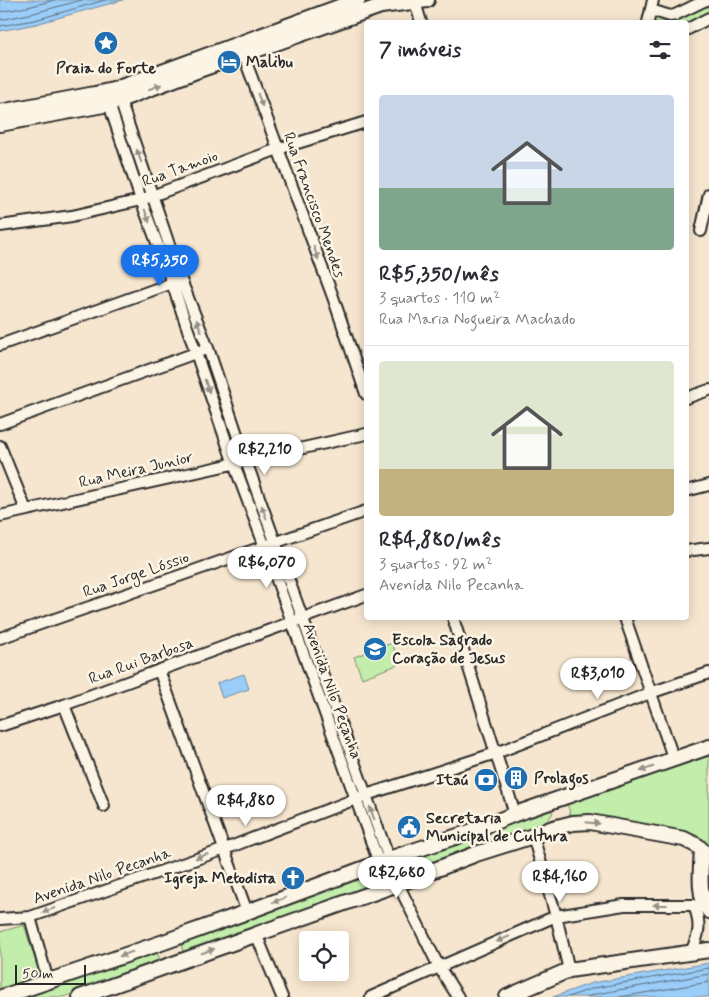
<!DOCTYPE html>
<html lang="pt">
<meta charset="utf-8">
<style>
body{margin:0;font-family:Mynerve,sans-serif;background:#f2f2f3;color:#2b2b33;height:100vh;display:flex;flex-direction:column;font-size:19px;white-space:nowrap}
*{box-sizing:border-box;margin:0}
p{font-size:16px;color:#7c7c81}
.icon{flex:none;width:28px;height:28px;fill:none;stroke:currentColor;stroke-width:2;stroke-linecap:round;stroke-linejoin:round}
.map{position:relative;flex:1;overflow:hidden}
.details{position:absolute;left:364px;top:20px;width:325px;height:600px;display:flex;flex-direction:column;background:#fff;border-radius:5px;box-shadow:0 2px 12px #0003}
.details>*{flex:none}
.tools{position:absolute;left:299px;top:931px;display:grid;gap:10px}
.tools a{display:grid;place-items:center;width:50px;height:50px;border-radius:5px;background:#fff;box-shadow:0 2px 12px #0003;font-size:25px}
.scale{position:absolute;left:15px;bottom:12px;width:71px;box-sizing:border-box;padding-left:5px;border:2px solid #2b2b2b;border-top:0;font-size:14px;line-height:18px;white-space:nowrap;color:#2b2b2b;-webkit-text-stroke:4px #fcf5e5;paint-order:stroke}
.price{position:absolute;translate:-50% -42px;padding:0 11px;border-radius:18px;background:#fff;color:#222;font-size:16px;line-height:32px;filter:drop-shadow(0 1px 2px #0008)}
.price::after{content:'';position:absolute;left:50%;top:30px;width:15px;height:11px;margin-left:-8px;background:inherit;clip-path:polygon(0 0,100% 0,50% 100%)}
.price.selected{background:#1a73e8;color:#fff}
ul{padding:0;list-style:none}
li{display:grid;align-content:center;gap:10px;height:265px;padding:0 15px}
li+li{border-top:1px solid #e1e1e2}
li span{display:grid;place-items:center;height:155px;border-radius:5px;color:#555}
li>.icon{margin-inline-start:auto}
span .icon{width:90px;height:90px;fill:#fffc;stroke-width:1}
li b{font-size:21px}
h2{display:flex;justify-content:space-between;align-items:center;height:60px;padding:0 15px;font-size:21px}
.map>svg:first-child{display:block}
</style>
<div class="map">
<svg width="709" height="997" viewBox="0 0 709 997">
<rect width="100%" height="100%" fill="#f7e6cf"/>
<filter id="ink" filterUnits="userSpaceOnUse"><feTurbulence type="fractalNoise" baseFrequency=".02" numOctaves="2"/><feDisplacementMap in="SourceGraphic" scale="10" xChannelSelector="R" yChannelSelector="G"/><feConvolveMatrix kernelMatrix="1 2 1 2 8 2 1 2 1" color-interpolation-filters="sRGB"/></filter>
<g filter="url(#ink)">
<!-- green -->
<path fill="#c2edaa" stroke="#768c6a" d="M709 2V13L686 23 652 22 653 20 658 18 667 19Z
M392 643 400 664 362 678 354 657Z
M709 756V898L703 844 697 837 688 833 585 817H570L569 809 566 803Z
M548 807 553 813 548 820 535 829 429 864 293 914 183 953 181 941Z
M24 925 41 977 0 990V932Z
M153 951 159 956V961L157 965 63 997H17Z"/>
<!-- water -->
<path fill="#9acdf7" stroke="#6e8ca5" d="M0 0H123L36 24 0 31Z
M244 674 249 689 222 698 217 683Z
M709 963V997H553L592 983Z"/>
<g fill="none" stroke-linecap="round" stroke-linejoin="round">
<!-- shore -->
<path stroke="#576c7d" stroke-width="1" d="M0 12 32 6 54 0
M0 20 34 13 82 0
M0 26 35 20 105 0
M568 997 594 988 709 968
M586 997 596 994 709 974
M620 997 709 982"/>
<!-- street casing -->
<g stroke="#2b2b2b" stroke-width="14">
<path id="street" d="M415 2 421 22
M651 10 670 16 675 15 706 0
M648 22 653 0
M686 30 709 18
M243 54 333 297 366 394
M120 100 181 280 208 348 246 461 389 859
M109 104 141 200 172 283 234 464 265 547 379 863C384 875 385 879 398 884L439 967 458 997
M0 226 72 216 141 200 278 149 366 122
M701 231 709 194
M0 345 178 281
M686 398 709 390
M0 424 201 351
M0 446 26 510
M686 491 709 485
M0 516 366 434
M686 551 709 548
M453 618 515 814
M625 618 674 760
M0 638 366 511
M159 670 247 912
M64 705 104 806
M0 726 64 705 366 595
M533 836 556 916 569 970
M30 917 48 981
M0 919 30 917 225 849 366 795 496 753 650 693 709 673
M256 934 282 997
M371 997 556 916 624 905H694C701 924 700 935 690 953"/>
</g>
<!-- secondary casing -->
<g stroke="#2b2b2b" stroke-width="18">
<path id="secondary" d="M0 112 95 94 113 90 358 0
M0 124 109 104 199 70 381 6 427 0
M2 997 164 942 247 912 389 859 467 833 515 814 709 747
M80 997 398 884 476 854 533 836 553 828 573 823 590 822 684 839 698 846 702 850C701 867 697 898 709 911
M507 997 569 970 709 950"/>
</g>
<!-- street -->
<use href="#street" stroke="#fcf5e5" stroke-width="10"/>
<!-- secondary -->
<use href="#secondary" stroke="#fcf5e5" stroke-width="14"/>
</g>
<!-- one-way arrows -->
<defs><path id="oneway-solid" d="M-6-.8H1V-3.2L6.5 0L1 3.2V.8H-6Z" transform="scale(1.25)"/></defs>
<g fill="#949088">
<use href="#oneway-solid" transform="translate(155 87) rotate(-21)"/>
<use href="#oneway-solid" transform="translate(260 100) rotate(70)"/>
<use href="#oneway-solid" transform="translate(139 156) rotate(-109)"/>
<use href="#oneway-solid" transform="translate(147 216) rotate(70)"/>
<use href="#oneway-solid" transform="translate(316 253) rotate(70)"/>
<use href="#oneway-solid" transform="translate(199 326) rotate(-112)"/>
<use href="#oneway-solid" transform="translate(207 386) rotate(71)"/>
<use href="#oneway-solid" transform="translate(264 512) rotate(-110)"/>
<use href="#oneway-solid" transform="translate(647 769) rotate(161)"/>
<use href="#oneway-solid" transform="translate(372 813) rotate(-110)"/>
<use href="#oneway-solid" transform="translate(593 823) rotate(6)"/>
<use href="#oneway-solid" transform="translate(202 856) rotate(161)"/>
<use href="#oneway-solid" transform="translate(279 900) rotate(160)"/>
<use href="#oneway-solid" transform="translate(660 905) rotate(180)"/>
<use href="#oneway-solid" transform="translate(49 910) rotate(161)"/>
<use href="#oneway-solid" transform="translate(503 939) rotate(157)"/>
<use href="#oneway-solid" transform="translate(208 951) rotate(-19)"/>
<use href="#oneway-solid" transform="translate(126 954) rotate(161)"/>
</g>
</g>
<!-- icons -->
<defs>
<g id="sight-disc" transform="scale(1.25)"><circle r="9.5" fill="#1f6fb2" stroke="#fcf5e5"/><path d="M0-6L1.8-2.2L6-1.7L2.9 1.2L3.7 5.4L0 3.3L-3.7 5.4L-2.9 1.2L-6-1.7L-1.8-2.2Z" fill="#fff"/></g>
<g id="hotel-disc" transform="scale(1.25)"><circle r="9.5" fill="#1f6fb2" stroke="#fcf5e5"/><path d="M-6-4.5h1.5V1H6V5H4.5V3h-9V5H-6ZM-4 0a1.8 1.8 0 1 1 3.6 0ZM.5 0V-2.5h3Q6-2.5 6 0Z" fill="#fff"/></g>
<g id="school-disc" transform="scale(1.25)"><circle r="9.5" fill="#1f6fb2" stroke="#fcf5e5"/><path d="M0-5L7-2L0 1L-7-2ZM-4 1L0 2.5L4 1V4Q0 6-4 4Z" fill="#fff"/></g>
<g id="building-disc" transform="scale(1.25)"><circle r="9.5" fill="#1f6fb2" stroke="#fcf5e5"/><path d="M-4-6H4V6H1V3H-1V6H-4ZM-2.5-4.3h1.7v1.8h-1.7ZM.8-4.3h1.7v1.8H.8ZM-2.5-1h1.7V.8h-1.7ZM.8-1h1.7V.8H.8Z" fill="#fff"/></g>
<g id="bank-disc" transform="scale(1.25)"><circle r="9.5" fill="#1f6fb2" stroke="#fcf5e5"/><path d="M-6-4H6V4H-6ZM0-2.3a2.3 2.3 0 1 0 0 4.6a2.3 2.3 0 1 0 0-4.6Z" fill="#fff"/></g>
<g id="civic-disc" transform="scale(1.25)"><circle r="9.5" fill="#1f6fb2" stroke="#fcf5e5"/><path d="M-.6-6.5H3V-4.5H.6V-3L4-1V1h2V6H-6V1h2V-1L-.6-3ZM-1.2 2.5V6h2.4V2.5Z" fill="#fff"/></g>
<g id="church-disc" transform="scale(1.25)"><circle r="9.5" fill="#1f6fb2" stroke="#fcf5e5"/><path d="M-1.2-6h2.4v3.5h3.3v2.4h-3.3V6h-2.4V-.1h-3.3v-2.4h3.3Z" fill="#fff"/></g>
</defs>
<g fill-rule="evenodd">
<use href="#sight-disc" x="106" y="43"/>
<use href="#hotel-disc" x="229" y="62"/>
<use href="#school-disc" x="375" y="649"/>
<use href="#building-disc" x="516" y="778"/>
<use href="#bank-disc" x="486" y="780"/>
<use href="#civic-disc" x="409" y="827"/>
<use href="#church-disc" x="293" y="878"/>
</g>
<g text-anchor="middle" dominant-baseline="central" stroke-width="5" stroke-linejoin="round" paint-order="stroke">
<!-- poi labels -->
<g font-size="16" font-weight="bold" fill="#2b2b2b" stroke="#fcf5e5" text-anchor="start">
<text x="246" y="62">Malibu</text>
<text x="106" y="68" text-anchor="middle">Praia do Forte</text>
<text x="392" y="640">Escola Sagrado<tspan x="392" dy="18">Coração de Jesus</tspan></text>
<text x="534" y="778">Prolagos</text>
<text x="468" y="780" text-anchor="end">Itaú</text>
<text x="426" y="818">Secretaria<tspan x="426" dy="18">Municipal de Cultura</tspan></text>
<text x="276" y="878" text-anchor="end">Igreja Metodista</text>
</g>
<!-- street labels -->
<g font-size="16" fill="#2b2b2b" stroke="#fcf5e5">
<text transform="translate(180 169) rotate(-20)">Rua Tamoio</text>
<text transform="translate(314 205) rotate(70)">Rua Francisco Mendes</text>
<text transform="translate(136 470) rotate(-13)">Rua Meira Junior</text>
<text transform="translate(136 575) rotate(-19)">Rua Jorge Lóssio</text>
<text transform="translate(141 661) rotate(-20)">Rua Rui Barbosa</text>
<text transform="translate(332 691) rotate(70)">Avenida Nilo Peçanha</text>
<text transform="translate(102 876) rotate(-19)">Avenida Nilo Pecanha</text>
</g>
</g>
</svg>
<div class="tools">
<a><svg class="icon" aria-label="locate" viewBox="0 0 24 24"><circle cx="12" cy="12" r="6"/><path d="M12 2v4M12 18v4M2 12h4M18 12h4"/></svg></a>
</div>
<div class="scale">50 m</div>
<b class="price selected" style="left:160px;top:287px">R$5,350</b>
<b class="price" style="left:265px;top:476px">R$2,210</b>
<b class="price" style="left:267px;top:589px">R$6,070</b>
<b class="price" style="left:598px;top:700px">R$3,010</b>
<b class="price" style="left:246px;top:827px">R$4,880</b>
<b class="price" style="left:397px;top:899px">R$2,680</b>
<b class="price" style="left:560px;top:903px">R$4,160</b>
<section class="details">
<h2>7 imóveis<svg class="icon" aria-label="filters" viewBox="0 0 24 24"><path d="M4 7h16M4 17h16"/><circle cx="9" cy="7" r="2"/><circle cx="15" cy="17" r="2"/></svg></h2>
<ul>
<li><span style="background:linear-gradient(#c9d6e8 60%,#7fa58c 0)"><svg class="icon" aria-label="home" viewBox="0 0 24 24"><path d="M3 11l9-7 9 7M6 9v11h12V9"/></svg></span><div><b>R$5,350/mês</b><p>3 quartos · 110 m²</p><p>Rua Maria Nogueira Machado</p></div></li>
<li><span style="background:linear-gradient(#dfe7d0 70%,#c2b280 0)"><svg class="icon" aria-label="home" viewBox="0 0 24 24"><path d="M3 11l9-7 9 7M6 9v11h12V9"/></svg></span><div><b>R$4,880/mês</b><p>3 quartos · 92 m²</p><p>Avenida Nilo Pecanha</p></div></li>
</ul>
</section>
</div>
